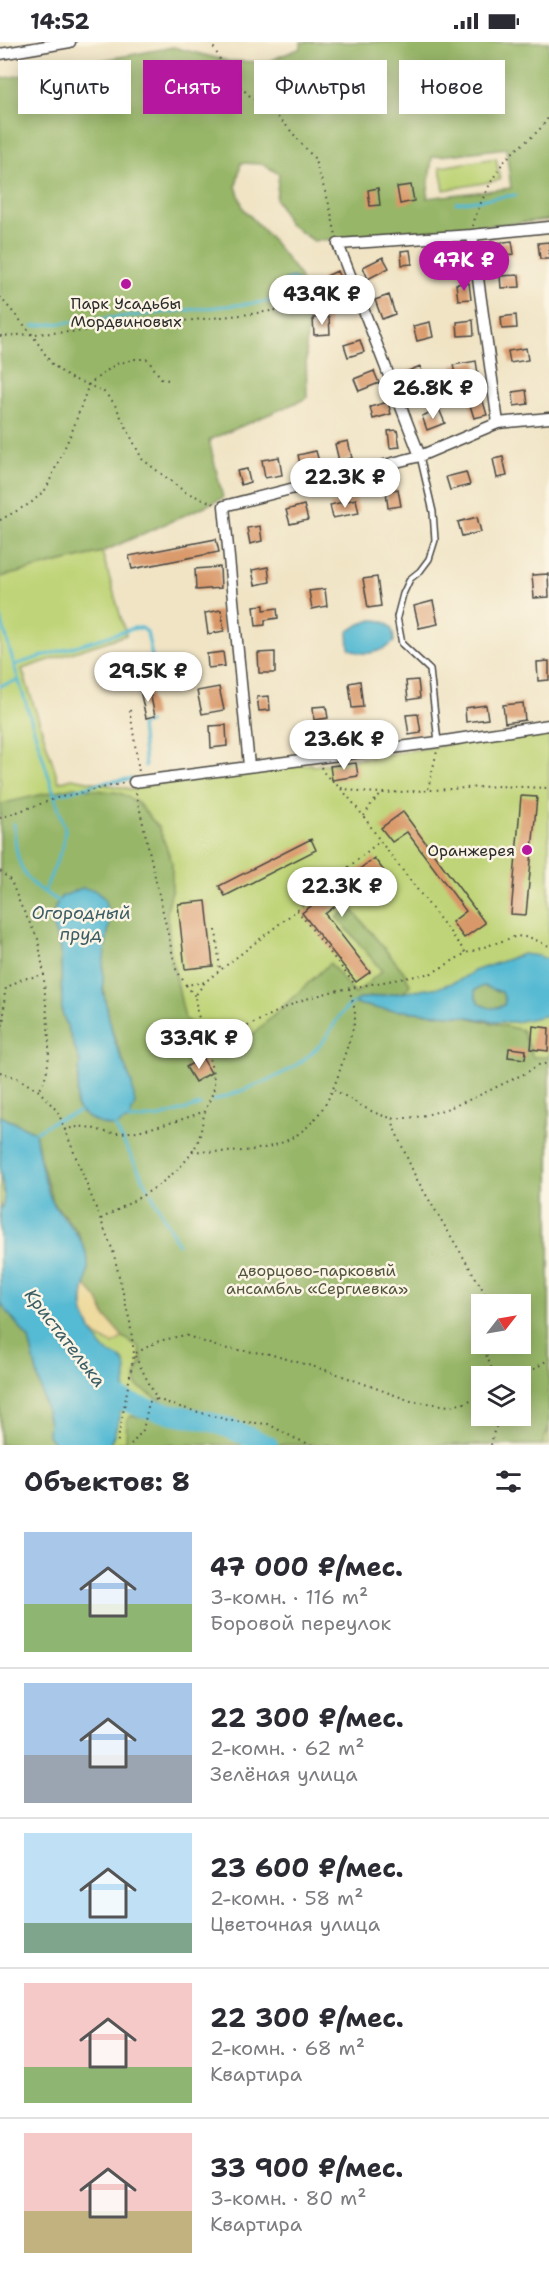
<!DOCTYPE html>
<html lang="ru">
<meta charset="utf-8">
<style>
body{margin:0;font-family:"Shantell Sans",sans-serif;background:#f7f7f7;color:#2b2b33;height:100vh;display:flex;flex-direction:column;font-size:22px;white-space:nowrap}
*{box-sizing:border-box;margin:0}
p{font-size:20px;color:#7c7c81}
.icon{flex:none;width:33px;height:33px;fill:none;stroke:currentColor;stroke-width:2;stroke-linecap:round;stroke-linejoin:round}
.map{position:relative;height:1403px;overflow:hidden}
.drawer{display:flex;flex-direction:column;background:#fff;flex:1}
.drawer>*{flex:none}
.hud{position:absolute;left:18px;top:18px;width:513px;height:54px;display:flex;gap:12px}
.needle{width:39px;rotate:59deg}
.buttons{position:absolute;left:471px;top:1252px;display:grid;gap:12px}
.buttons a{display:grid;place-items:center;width:60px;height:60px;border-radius:0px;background:#fff;box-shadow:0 3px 15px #0003;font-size:30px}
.price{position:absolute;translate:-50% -51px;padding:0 14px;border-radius:21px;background:#fff;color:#222;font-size:20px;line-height:39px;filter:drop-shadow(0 2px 3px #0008)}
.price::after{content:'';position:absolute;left:50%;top:36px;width:18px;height:14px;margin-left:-9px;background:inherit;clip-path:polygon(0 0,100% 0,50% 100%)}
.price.current{background:#b5179e;color:#fff}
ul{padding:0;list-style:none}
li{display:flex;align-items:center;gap:18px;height:150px;padding:0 24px}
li+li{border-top:2px solid #e1e1e2}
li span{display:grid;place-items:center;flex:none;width:168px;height:120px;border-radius:0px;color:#555}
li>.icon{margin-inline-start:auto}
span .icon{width:72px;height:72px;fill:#fffc;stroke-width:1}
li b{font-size:26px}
h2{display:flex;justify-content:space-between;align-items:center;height:72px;padding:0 24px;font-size:26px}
.chip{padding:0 21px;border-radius:0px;background:#fff;box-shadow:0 3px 15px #0003;font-size:21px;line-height:54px}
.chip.current{background:#b5179e;color:#fff}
.status{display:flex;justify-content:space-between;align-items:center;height:42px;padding:0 30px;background:#fff;direction:ltr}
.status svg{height:16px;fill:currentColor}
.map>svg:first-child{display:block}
</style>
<div class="status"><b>14:52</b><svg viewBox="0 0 49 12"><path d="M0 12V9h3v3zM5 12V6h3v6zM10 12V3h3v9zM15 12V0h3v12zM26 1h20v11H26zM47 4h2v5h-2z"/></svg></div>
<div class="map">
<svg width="549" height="1403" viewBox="0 0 549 1403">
<rect width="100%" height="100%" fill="#fcf5e5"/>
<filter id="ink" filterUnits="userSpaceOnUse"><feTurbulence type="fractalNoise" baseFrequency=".0167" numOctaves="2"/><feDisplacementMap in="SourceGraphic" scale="12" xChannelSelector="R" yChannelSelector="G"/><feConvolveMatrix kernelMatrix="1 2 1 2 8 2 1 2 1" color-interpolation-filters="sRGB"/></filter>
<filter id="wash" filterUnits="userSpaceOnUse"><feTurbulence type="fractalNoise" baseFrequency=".008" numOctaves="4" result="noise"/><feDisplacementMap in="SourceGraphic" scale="24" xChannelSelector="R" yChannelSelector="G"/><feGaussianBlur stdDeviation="1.35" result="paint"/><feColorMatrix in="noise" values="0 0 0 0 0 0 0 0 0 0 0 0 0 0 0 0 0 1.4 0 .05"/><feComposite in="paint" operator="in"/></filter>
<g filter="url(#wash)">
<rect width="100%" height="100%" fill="#f0e4c5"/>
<!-- green -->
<path fill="#bfd478" stroke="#758052" stroke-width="1.5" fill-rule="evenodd" d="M496 116 500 138 444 148 440 125Z
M102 510 126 593 22 627 59 740 72 736 135 748V745L311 722 313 724 523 691H549V1403H0V535ZM482 1263H520V1302H482ZM482 1335H520V1374H482Z"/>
<!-- forest -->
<path fill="#97b668" stroke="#61704a" stroke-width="1.5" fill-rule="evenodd" d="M301 0H549V178L314 199 289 182 276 157 279 132 263 122 241 121 236 144 243 166 273 199 300 234 308 272 306 308 307 356 209 398 223 456 102 510 0 535V37L173 5 228 19 266 20 301 6ZM506 106 511 146 427 156 432 115Z
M74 745 120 751 137 760 159 786 172 820V849L167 868 170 908 185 977 234 1010 330 921 355 952 382 929 337 875 350 865 404 930 410 943 404 950 359 957 354 961 380 967 462 974 522 988 533 1015H549V1385L542 1403H109L126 1399 127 1378 131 1374 167 1376 169 1364 137 1344 135 1334 142 1319 139 1305 123 1295 106 1275 97 1256 85 1243 88 1215 77 1189 53 1160 40 1116 35 1090 0 1074V762ZM69 852 109 883C107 897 103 911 103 925 101 966 117 1004 132 1042L115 1084C101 1082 83 1077 76 1064L80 1020 62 970 61 907 53 885 55 865 61 855ZM482 1263H520V1302H482ZM482 1335H520V1374H482Z
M483 944 502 950 505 959 504 963C491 970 474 964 475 948Z
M0 1261 29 1297 49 1381 48 1393 55 1403H0Z"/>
<!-- sand -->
<path fill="#eeda9e" stroke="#8c8264" stroke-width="1.5" d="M85 1243 97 1256 106 1275 123 1295 113 1302C107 1299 99 1297 96 1293 82 1279 81 1260 85 1243Z"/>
<!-- water -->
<path fill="#55bad3" stroke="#40727f" stroke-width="1.5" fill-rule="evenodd" d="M293 235 296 236 302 256 298 262 289 263C282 256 280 247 285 237Z
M372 578C387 578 394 584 394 600 382 610 363 616 349 606L348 590 360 582Z
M82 846 94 848 105 857 109 883 103 923V949L114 998 132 1042 135 1062 129 1078C125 1079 119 1083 115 1084 102 1085 81 1074 76 1063L80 1020 62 970 61 907 53 885 55 865 61 855Z
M523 912 539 914 549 918V973L516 980H497L462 974 380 967 353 961 359 957 440 945 460 938 474 929ZM483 944 502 950 505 959 504 963C491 970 474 964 475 948Z
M0 1074 35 1090C38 1109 44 1145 53 1161 64 1180 82 1192 87 1214 92 1233 78 1253 84 1272 88 1283 97 1300 105 1308 110 1313 119 1312 124 1320 131 1332 117 1391 109 1403H55L48 1393 49 1381 29 1297 0 1261V1167L3 1163 4 1152 0 1128Z"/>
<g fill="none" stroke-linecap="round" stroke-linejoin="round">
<!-- stream -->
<path stroke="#55bad3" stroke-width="3" d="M456 161 516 153
M33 284 284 258
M0 573 14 623
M0 644 19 638
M145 724 141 683 149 681
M55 753 105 740 132 737
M14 782C15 809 18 836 44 850
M58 859 44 850 63 804 65 787 14 623 135 586H142L147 590 155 630
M213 1059C251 1045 291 1034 319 1004 332 991 337 971 353 961
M129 1078 161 1075 200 1063
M115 1084 148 1146
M35 1090 54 1079 79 1070
M151 1151 178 1202"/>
<!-- river -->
<path stroke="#55bad3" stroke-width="20" d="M100 1344C129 1368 168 1370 204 1378 226 1383 248 1395 268 1403"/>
</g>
<g id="blocks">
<!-- building -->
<path fill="#d99869" d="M411 143 414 159 400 162 397 145Z
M378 146 380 163 370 164 368 148Z
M512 199 514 212 497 214 496 201Z
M549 200V217H540L538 201Z
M465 201 467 216 446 219 444 204Z
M410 208 412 222 402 223 401 209Z
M383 215 389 226 368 237 363 225Z
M337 229 343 243 329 250 322 236Z
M519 233 520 245 501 246 500 234Z
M469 241 471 257 458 258 456 242Z
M389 253 395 272 382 277 375 258Z
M516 273 517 286 502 287 501 275Z
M329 275 330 292 314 293 313 276Z
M473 278 474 293 458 294 457 280Z
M430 280 433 295 417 299 413 284Z
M360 298 364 310 348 315 344 303Z
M526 306 528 318 510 321 508 309Z
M476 319 478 332 456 336 453 323Z
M420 324 426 339 411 346 404 331Z
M374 329 379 341 359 349 354 337Z
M526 348 528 362 514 364 513 350Z
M482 356 487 373 474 376 469 360Z
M388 360 391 372 373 377 370 365Z
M439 367 445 381 427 388 422 374Z
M397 388 400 405 390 406 388 389Z
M348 399 352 416 339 419 335 402Z
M316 409 321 427 302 431 298 413Z
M279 415 282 433 265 436 262 418Z
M503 415 507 434 497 436 493 417Z
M247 427 250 440 241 443 237 429Z
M466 430 470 443 450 448 446 435Z
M398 447 401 464 388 466 386 449Z
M356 457 359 471 333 476 330 463Z
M304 463 308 478 290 482 286 468Z
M477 475 481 490 462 494 458 480Z
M260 484 262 499 250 502 247 486Z
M216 497 219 510 132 527 129 514Z
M220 525 221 546 196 548 195 527Z
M268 525 270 540 255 543 252 528Z
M548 532 549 555 534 556 532 533Z
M377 535 381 564 368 566 363 537Z
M325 547 327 564 312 567 309 549Z
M433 559 438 582 419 586 414 564Z
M264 563V568L277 566 278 576 265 578V583L256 584 254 564Z
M221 568 224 589 208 592 205 571Z
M223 610 225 624 208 626 207 612Z
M275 610V631H259L258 611Z
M549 619V638L538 639 537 620Z
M418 638 420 656 408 658 406 639Z
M360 639 363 665 352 666 349 641Z
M219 645 224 668 202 672 197 649Z
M149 646 155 674 146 676 140 648Z
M269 654 270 668 259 669 257 655Z
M523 661 525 678 505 681 503 663Z
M486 663 488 677 466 680 465 666Z
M326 664 328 676 314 678 313 665Z
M418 672 421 691 409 693 406 673Z
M226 683 227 704 211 706 210 684Z
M356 721 358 734 332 738 330 724Z
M521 754 537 755 526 873 511 872Z
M403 770 485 881 464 896 452 880 466 869 407 790 392 800 381 786Z
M311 797 316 808 225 854 219 844Z
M374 816 384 829 364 843 366 845 341 865 338 862 325 872 370 930 356 940 302 871Z
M206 859 213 924 185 927 178 862Z
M533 984 549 986 548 1009 531 1007Z
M509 1006 526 1008 525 1017 508 1015Z
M202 1015 211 1031 195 1040 186 1025Z"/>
</g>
</g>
<g filter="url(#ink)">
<use href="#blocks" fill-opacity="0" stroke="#494742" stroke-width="1.5"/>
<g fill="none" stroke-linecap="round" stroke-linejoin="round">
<!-- lane casing -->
<g stroke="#494742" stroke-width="8">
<path id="lane" d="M420 414 433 470 435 498 429 517 420 529 410 537 403 552 397 575 402 602 430 628 438 700"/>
</g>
<!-- street casing -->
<g stroke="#494742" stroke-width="13">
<path id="street" d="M0 12 70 0
M472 193 498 381
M420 414 338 202 472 193 549 185
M249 724 224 464 420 414 498 381 549 376
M134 740 438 700 549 683"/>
</g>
<!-- path -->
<path stroke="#494742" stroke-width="2" stroke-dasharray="1.5 4.5" stroke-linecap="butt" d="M211 0 228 33 251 55 284 81 314 116 328 158 336 193
M473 184C475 170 494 132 503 121 518 102 537 96 549 74
M0 255 31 291 51 321 68 335 103 349 114 361 142 417 185 450 215 462
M0 294 86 289 251 272 347 257
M0 478 31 461 46 447 73 387 89 342 116 322 135 317H147L161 336 168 338
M130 668 139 730
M321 725C326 737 335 740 343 749 357 765 369 781 380 799
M341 746 360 750 383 751
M428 747 437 709
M136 751 176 927 186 943 205 940
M364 774 372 761 383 751 499 744 549 746
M0 776 57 756 124 741
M0 829 11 839 20 862 38 897 44 933
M297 868 356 944
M216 888 220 928
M186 943 195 954
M0 989C7 977 2 960 6 946L22 937 44 933C44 968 58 1018 39 1049
M207 1004 197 969 195 954 205 940 292 872 380 799 466 911
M0 1030 17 1036 39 1049 58 1070 113 1209 130 1280 134 1312 117 1403
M334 1048C352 1057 373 1074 394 1076 436 1079 488 1048 526 1031L538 1023 549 1021
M393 1076 394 1086 416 1136 492 1263
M64 1088C89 1080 92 1089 114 1091 136 1092 184 1078 204 1069
M192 1109C274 1113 319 1104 343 1018 346 1008 356 981 355 973 355 965 351 955 349 946
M101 1177C133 1159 183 1135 198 1099 202 1089 202 1077 206 1067 208 1060 213 1053 214 1045 215 1031 208 1018 207 1004L299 959 334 949 432 931 466 911 517 894 531 896 549 904
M482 1289V1299
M482 1302 495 1335
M518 1335 527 1332 549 1317
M520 1342 527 1332
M131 1403 143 1388 149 1360 157 1357
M312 1403 296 1397 268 1382 232 1379 176 1364 157 1357 134 1312 159 1299 185 1293 221 1306 269 1312 329 1329 411 1359 450 1364 465 1361 482 1352
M491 1403 494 1389 501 1374"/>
<!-- lane -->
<use href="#lane" stroke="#fff" stroke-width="5"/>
<!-- street -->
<use href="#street" stroke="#fff" stroke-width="10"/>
</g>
</g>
<!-- markers -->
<g fill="#b5179e" stroke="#fcf5e5" stroke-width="2">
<circle cx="126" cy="242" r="6"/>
<circle cx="527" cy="808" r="6"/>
</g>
<g text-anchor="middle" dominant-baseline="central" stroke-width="5" stroke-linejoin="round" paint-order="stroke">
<!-- poi labels -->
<g font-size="16" fill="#2b2b2b" stroke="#fcf5e5">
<text x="126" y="261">Парк Усадьбы<tspan x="126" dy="18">Мордвиновых</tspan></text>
<text x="515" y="808" text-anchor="end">Оранжерея</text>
</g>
<!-- park labels -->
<g font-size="16" fill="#50553e" stroke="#fcf5e5">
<text x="317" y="1228">дворцово-парковый<tspan x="317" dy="18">ансамбль «Сергиевка»</tspan></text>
</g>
<!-- water labels -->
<g font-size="18" font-style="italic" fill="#3a5d66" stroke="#fcf5e5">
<text x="81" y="871">Огородный<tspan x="81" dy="21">пруд</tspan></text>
<text transform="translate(65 1296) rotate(52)">Кристателька</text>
</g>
</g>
</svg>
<div class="buttons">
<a><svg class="needle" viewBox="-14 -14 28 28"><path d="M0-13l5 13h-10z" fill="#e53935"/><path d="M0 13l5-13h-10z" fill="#7c7c81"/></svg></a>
<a><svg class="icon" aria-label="layers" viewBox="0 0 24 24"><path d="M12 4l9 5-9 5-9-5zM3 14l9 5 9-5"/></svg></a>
</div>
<b class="price current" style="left:464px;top:250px">47K ₽</b>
<b class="price" style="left:322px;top:284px">43.9K ₽</b>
<b class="price" style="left:433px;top:378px">26.8K ₽</b>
<b class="price" style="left:345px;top:467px">22.3K ₽</b>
<b class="price" style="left:148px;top:661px">29.5K ₽</b>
<b class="price" style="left:344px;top:729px">23.6K ₽</b>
<b class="price" style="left:342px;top:876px">22.3K ₽</b>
<b class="price" style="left:199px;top:1028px">33.9K ₽</b>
<div class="hud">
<a class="chip">Купить</a>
<a class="chip current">Снять</a>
<a class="chip">Фильтры</a>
<a class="chip">Новое</a>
</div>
</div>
<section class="drawer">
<h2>Объектов: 8<svg class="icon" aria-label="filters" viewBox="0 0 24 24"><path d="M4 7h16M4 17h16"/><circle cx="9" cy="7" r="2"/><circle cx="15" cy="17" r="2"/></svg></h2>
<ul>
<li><span style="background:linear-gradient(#a9c7e8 60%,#8fb573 0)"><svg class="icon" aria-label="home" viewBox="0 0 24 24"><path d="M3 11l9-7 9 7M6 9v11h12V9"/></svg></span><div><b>47 000 ₽/мес.</b><p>3-комн. · 116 m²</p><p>Боровой переулок</p></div></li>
<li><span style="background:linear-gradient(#a9c7e8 60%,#9aa5b1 0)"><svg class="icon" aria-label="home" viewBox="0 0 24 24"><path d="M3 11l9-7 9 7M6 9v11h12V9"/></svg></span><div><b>22 300 ₽/мес.</b><p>2-комн. · 62 m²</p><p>Зелёная улица</p></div></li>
<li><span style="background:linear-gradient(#bfe0f5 75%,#7fa58c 0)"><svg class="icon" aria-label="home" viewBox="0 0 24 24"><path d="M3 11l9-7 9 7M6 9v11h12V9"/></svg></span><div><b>23 600 ₽/мес.</b><p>2-комн. · 58 m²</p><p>Цветочная улица</p></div></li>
<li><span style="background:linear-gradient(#f6c9c9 70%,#8fb573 0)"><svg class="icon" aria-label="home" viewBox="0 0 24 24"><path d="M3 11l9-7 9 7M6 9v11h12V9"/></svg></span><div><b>22 300 ₽/мес.</b><p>2-комн. · 68 m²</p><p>Квартира</p></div></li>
<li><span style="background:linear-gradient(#f6c9c9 65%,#c2b280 0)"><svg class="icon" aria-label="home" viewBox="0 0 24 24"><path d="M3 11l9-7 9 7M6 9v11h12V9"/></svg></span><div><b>33 900 ₽/мес.</b><p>3-комн. · 80 m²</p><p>Квартира</p></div></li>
</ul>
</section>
